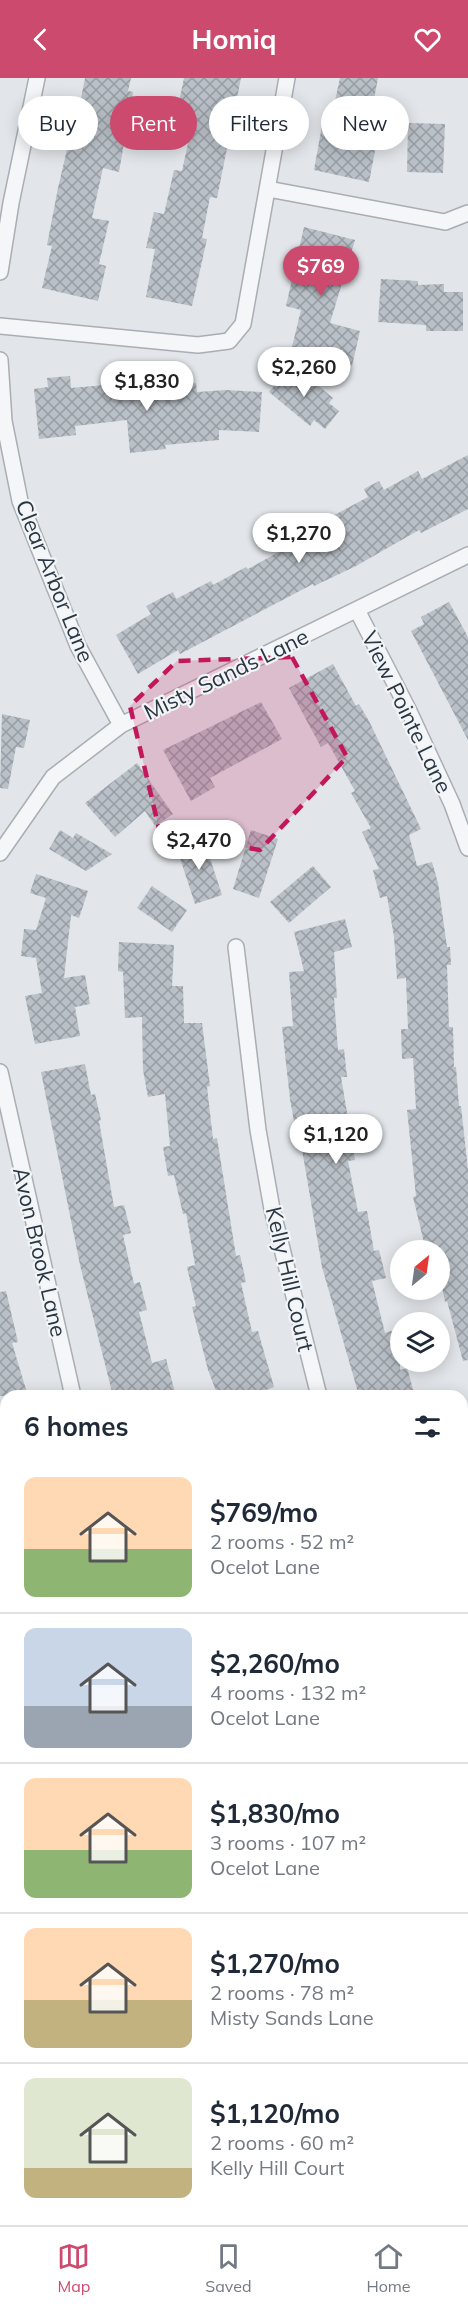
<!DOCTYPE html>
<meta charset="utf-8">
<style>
body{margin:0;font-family:Mulish,sans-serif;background:#f2f2f3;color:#1f2937;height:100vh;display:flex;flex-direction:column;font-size:22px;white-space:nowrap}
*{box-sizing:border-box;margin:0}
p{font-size:20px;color:#747a83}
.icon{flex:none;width:33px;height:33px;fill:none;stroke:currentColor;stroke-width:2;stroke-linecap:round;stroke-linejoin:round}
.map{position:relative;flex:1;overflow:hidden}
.side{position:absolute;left:0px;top:1312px;width:468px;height:836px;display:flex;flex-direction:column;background:#fff;border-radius:18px 18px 0 0;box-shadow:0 3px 15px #0003}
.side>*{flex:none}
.top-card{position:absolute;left:18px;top:18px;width:432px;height:54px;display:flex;gap:12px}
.needle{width:39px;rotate:29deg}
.tools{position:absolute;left:390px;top:1162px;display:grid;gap:12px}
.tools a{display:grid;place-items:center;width:60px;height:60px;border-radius:50%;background:#fff;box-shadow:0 3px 15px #0003;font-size:30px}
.price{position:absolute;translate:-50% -51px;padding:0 14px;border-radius:21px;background:#fff;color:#222;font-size:20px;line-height:39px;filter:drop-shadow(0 2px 3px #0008)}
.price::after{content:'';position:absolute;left:50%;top:36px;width:18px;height:14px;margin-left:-9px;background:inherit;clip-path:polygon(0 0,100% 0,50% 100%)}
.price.current{background:#cc4a6e;color:#fff}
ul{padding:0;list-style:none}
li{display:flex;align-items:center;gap:18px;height:150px;padding:0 24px}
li+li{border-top:2px solid #e0e1e3}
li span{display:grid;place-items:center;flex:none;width:168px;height:120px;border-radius:12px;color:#555}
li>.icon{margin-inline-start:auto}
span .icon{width:72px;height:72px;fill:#fffc;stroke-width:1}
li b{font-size:26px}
h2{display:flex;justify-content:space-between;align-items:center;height:72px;padding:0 24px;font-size:26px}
.tag{padding:0 21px;border-radius:27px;background:#fff;box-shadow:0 3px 15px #0003;font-size:21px;line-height:54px}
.tag.current{background:#cc4a6e;color:#fff}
header{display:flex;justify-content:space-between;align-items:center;height:78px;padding:0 24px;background:#cc4a6e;color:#fff;font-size:27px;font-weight:700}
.menu{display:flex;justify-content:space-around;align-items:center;height:84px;border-top:2px solid #e0e1e3;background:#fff;font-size:16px;color:#747a83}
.menu a{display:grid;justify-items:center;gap:3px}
.menu .current{color:#cc4a6e}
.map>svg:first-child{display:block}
</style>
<header><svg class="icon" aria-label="back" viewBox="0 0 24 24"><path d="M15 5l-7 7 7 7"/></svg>Homiq<svg class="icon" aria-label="heart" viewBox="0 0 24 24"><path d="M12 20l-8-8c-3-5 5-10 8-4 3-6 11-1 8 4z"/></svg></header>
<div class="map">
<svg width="468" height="2147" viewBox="0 0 468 2147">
<defs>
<pattern id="forest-firs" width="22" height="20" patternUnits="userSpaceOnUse" patternTransform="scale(1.5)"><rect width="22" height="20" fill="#cad4c3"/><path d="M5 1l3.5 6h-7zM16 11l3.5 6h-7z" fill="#aeb7a9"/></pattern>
<pattern id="building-cross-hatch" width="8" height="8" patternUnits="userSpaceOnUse" patternTransform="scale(1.5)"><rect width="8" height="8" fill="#b9c0c7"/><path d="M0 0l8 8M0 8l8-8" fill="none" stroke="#979da3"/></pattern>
</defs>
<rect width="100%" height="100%" fill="#e2e6ea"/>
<!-- forest -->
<path fill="url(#forest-firs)" d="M6 1934V2142H462V1957L468 1961V2147H0V1935Z"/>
<!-- building -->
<path fill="url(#building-cross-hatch)" d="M85 0H131L128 13 133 14 119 94 103 90 92 140 109 143 99 186 106 188 98 223 42 210 52 168 47 167 58 110 73 46H76Z
M184 0H241L217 120 210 119 202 160 207 161 192 228 146 219 155 171 146 170 154 134 164 136 174 92 182 93 193 42 176 39Z
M340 0H378L374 21 381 22 373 67 376 68 369 104 314 92 325 31 333 32Z
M408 45 445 46 443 95 407 94Z
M304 149 355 162 330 245 360 253 352 288 291 273 301 232 286 228Z
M381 201 418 203V207L444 206V214H463V253H426V247L378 244Z
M292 286 333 320 329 325 339 333 325 351 314 342 310 348 269 314Z
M70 298 71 310 116 306V314L196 305 197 314 226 312 262 314 259 354 219 352V362L165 367 166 371 130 375 127 342 75 348 76 357 39 361 34 311 48 309 47 300Z
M468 377V431L421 455 419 452 356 488 314 508 313 506 180 576 178 572 138 596 116 557 151 536 146 528 173 514 176 521 211 503 213 507 246 489 248 491 282 472 283 474 329 450 325 442 368 419 364 411 379 403 384 412 418 393 422 401Z
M449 524 468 559V662L411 553 424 546 421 539Z
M333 586 356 628 359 626 369 643 421 751 409 757 417 788 432 784 438 805 447 869H450L451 887H447L449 949H453L454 989H456L459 1028H461L468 1092V1282L463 1283 447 1223 445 1224 440 1198V1173H426L413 1119 416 1118 407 1032 416 1031 413 980 402 981 401 951H408L406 900 397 901 394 859 387 818 380 820 373 792 379 791 362 754 371 750 351 715 355 713 328 665 321 669 289 610Z
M261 624 282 661 210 700 215 709 191 723 163 672Z
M2 636 30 642 24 670 16 669 8 711 0 710Z
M137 685 173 736 155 748 145 733 115 759 85 725Z
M60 752 73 760 76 755 112 776 86 793 49 771Z
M251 752 278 761 259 820 233 811Z
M204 762 222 817 195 826 176 768 191 763 194 768Z
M313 788 331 809 289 845 270 824Z
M36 796 88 813 79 840 71 837 64 900 85 897 90 926 75 929 80 958 35 966 25 918 42 915 36 880 21 878 24 851 36 852 46 820 30 815Z
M152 808 187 832 172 854 137 830Z
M345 841 352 869 334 874 337 920H334L338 972 344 971 347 999H341L355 1082 348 1083 358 1134 367 1133 374 1173 379 1172 386 1200 372 1203 385 1255 394 1252 400 1275V1292L407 1290 415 1318H359L322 1189 298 1048 295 1049 290 1021 282 949 293 948 289 894 304 893 294 854Z
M119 864 174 867 172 908H183L184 945H202L210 1008 207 1009 213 1061 217 1060 236 1178 240 1177 246 1204 241 1205 252 1254 258 1253 274 1309 258 1315 259 1318H218L208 1292 192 1229 196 1228 187 1189 195 1187 186 1135 183 1136 174 1097 168 1098 163 1069 170 1068 165 1016 148 1019 143 992 142 939 125 940 123 894 118 893Z
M85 986 91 1017 95 1016 101 1042 99 1043 114 1129 124 1127 131 1155 123 1157 134 1206 140 1204 147 1232 139 1234 152 1285 166 1281 176 1318H113L80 1187 41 994Z
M6 1213 18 1264 12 1265 28 1318H0V1214Z"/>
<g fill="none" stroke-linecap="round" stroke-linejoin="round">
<!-- street casing -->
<g stroke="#a7aeb4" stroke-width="18">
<path id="street" d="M268 111 445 144 468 135
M0 194 11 125 37 0
M0 248 198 267 229 263 243 246 287 0
M0 282 4 343 20 423 78 568 121 647
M357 532 408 631 452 726 468 770
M0 775 53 699 121 647 468 477
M236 869 258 1052 272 1131 319 1318
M0 994 73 1318
M462 1383 468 1381
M462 1405 468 1426"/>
</g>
<!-- secondary casing -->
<g stroke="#a7aeb4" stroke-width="24">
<path id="secondary" d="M462 1576 468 1575
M0 1713 6 1711"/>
</g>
<!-- street -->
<use href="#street" stroke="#f5f6f8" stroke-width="15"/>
<!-- secondary -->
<use href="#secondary" stroke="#fff" stroke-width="21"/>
</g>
<!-- marked area -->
<path fill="#c2185b" fill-opacity="0.2" stroke="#c2185b" stroke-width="4.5" stroke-dasharray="12 8" stroke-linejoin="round" d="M292 579 347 679 260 772 160 755 130 628 177 583Z"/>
<g text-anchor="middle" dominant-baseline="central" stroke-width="4.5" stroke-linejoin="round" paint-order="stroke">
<!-- street labels -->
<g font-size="22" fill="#2a3642" stroke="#f2f5f7">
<text transform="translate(55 503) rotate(68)">Clear Arbor Lane</text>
<text transform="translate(226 596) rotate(-26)">Misty Sands Lane</text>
<text transform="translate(407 634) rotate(64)">View Pointe Lane</text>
<text transform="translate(40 1174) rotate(77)">Avon Brook Lane</text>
<text transform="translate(290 1201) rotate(77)">Kelly Hill Court</text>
</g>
</g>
</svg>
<div class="tools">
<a><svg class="needle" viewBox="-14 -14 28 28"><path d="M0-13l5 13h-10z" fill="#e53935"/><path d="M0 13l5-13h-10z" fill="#747a83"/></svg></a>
<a><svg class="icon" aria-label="layers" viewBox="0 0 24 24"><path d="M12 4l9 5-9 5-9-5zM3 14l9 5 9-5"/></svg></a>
</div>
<b class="price current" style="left:321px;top:219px">$769</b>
<b class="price" style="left:304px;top:320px">$2,260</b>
<b class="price" style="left:147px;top:334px">$1,830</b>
<b class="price" style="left:299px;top:486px">$1,270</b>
<b class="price" style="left:199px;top:793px">$2,470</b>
<b class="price" style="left:336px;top:1087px">$1,120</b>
<div class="top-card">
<a class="tag">Buy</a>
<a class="tag current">Rent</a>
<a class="tag">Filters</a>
<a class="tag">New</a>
</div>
<section class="side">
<h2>6 homes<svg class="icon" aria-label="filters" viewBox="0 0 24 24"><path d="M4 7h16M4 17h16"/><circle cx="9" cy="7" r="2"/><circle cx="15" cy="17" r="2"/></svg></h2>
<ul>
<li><span style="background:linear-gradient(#ffd9b3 60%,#8fb573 0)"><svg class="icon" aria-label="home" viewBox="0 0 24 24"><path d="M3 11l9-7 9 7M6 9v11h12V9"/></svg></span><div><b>$769/mo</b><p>2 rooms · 52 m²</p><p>Ocelot Lane</p></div></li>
<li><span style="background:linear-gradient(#c9d6e8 65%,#9aa5b1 0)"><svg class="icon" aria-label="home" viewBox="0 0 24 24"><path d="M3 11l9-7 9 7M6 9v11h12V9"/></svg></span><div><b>$2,260/mo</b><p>4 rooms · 132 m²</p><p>Ocelot Lane</p></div></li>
<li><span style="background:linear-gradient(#ffd9b3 60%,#8fb573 0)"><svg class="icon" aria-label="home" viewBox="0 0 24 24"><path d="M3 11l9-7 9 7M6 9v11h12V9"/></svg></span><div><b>$1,830/mo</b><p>3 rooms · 107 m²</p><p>Ocelot Lane</p></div></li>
<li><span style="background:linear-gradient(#ffd9b3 60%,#c2b280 0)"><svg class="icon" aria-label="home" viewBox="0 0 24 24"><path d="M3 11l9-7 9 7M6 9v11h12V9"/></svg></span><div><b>$1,270/mo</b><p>2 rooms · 78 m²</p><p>Misty Sands Lane</p></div></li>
<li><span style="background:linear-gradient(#dfe7d0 75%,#c2b280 0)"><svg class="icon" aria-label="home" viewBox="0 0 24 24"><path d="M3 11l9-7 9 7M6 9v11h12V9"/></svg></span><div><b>$1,120/mo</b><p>2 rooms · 60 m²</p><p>Kelly Hill Court</p></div></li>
</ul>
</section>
</div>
<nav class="menu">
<a class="current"><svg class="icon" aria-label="map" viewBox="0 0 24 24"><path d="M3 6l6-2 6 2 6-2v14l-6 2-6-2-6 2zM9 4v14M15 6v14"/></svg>Map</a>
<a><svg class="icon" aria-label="saved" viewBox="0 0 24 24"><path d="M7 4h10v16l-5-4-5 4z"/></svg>Saved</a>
<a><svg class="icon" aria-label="home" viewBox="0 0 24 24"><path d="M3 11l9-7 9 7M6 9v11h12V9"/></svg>Home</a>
</nav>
